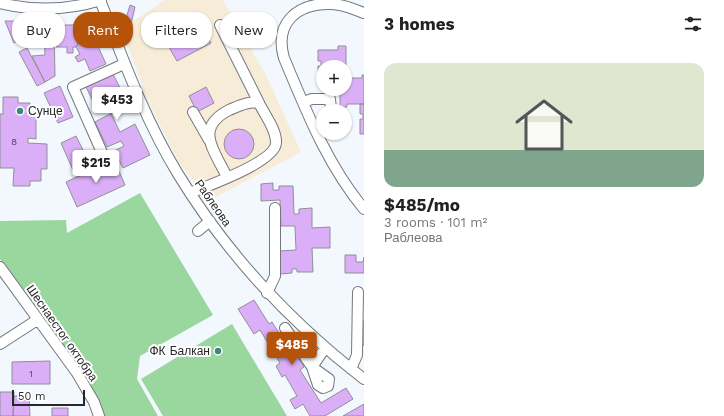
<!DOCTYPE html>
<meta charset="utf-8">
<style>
body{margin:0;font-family:"Work Sans",sans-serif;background:#f2f2f2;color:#222;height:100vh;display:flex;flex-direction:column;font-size:15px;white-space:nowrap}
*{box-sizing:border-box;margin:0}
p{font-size:13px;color:#767676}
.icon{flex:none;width:22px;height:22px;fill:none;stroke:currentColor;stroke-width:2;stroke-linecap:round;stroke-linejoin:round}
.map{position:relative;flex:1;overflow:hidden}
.side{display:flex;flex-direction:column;background:#fff;width:360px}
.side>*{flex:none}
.hud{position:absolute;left:12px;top:12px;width:292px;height:36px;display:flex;gap:8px}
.controls{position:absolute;left:316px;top:60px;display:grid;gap:8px}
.controls a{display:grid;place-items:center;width:36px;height:36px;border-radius:50%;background:#fff;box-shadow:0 1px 3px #0004;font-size:20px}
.scale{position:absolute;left:12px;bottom:10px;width:73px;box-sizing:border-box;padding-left:4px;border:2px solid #26282a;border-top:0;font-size:11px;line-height:14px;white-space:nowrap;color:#26282a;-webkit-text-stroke:3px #fff;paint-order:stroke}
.price{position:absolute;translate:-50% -34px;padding:0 9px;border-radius:4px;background:#fff;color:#222;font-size:13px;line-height:26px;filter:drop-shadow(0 1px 2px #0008)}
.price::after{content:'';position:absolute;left:50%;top:24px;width:12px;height:9px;margin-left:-6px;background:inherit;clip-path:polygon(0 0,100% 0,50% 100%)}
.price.current{background:#b45309;color:#fff}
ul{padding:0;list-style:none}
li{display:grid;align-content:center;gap:8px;height:212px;padding:0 20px}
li+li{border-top:1px solid #e0e0e0}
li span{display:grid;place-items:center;height:124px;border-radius:12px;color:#555}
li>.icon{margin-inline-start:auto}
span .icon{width:72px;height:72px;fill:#fffc;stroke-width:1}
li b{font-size:17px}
h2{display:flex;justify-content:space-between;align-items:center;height:48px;padding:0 20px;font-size:17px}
.pill{padding:0 14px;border-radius:16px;background:#fff;box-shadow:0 1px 3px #0004;font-size:14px;line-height:36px}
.pill.current{background:#b45309;color:#fff}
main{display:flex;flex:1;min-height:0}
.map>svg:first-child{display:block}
</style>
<main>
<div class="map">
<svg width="364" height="416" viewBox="0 0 364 416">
<rect width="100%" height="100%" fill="#f2f8fd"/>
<!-- industrial -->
<path fill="#f7ecd7" d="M165 0H223L266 75 301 152 212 199 194 182 178 161 147 99 122 29Z"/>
<!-- green -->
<path fill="#9ad79f" d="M140 193 213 315 140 356 137 379 158 416H98L40 316 0 259V221L66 220 67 233Z
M232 324 287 416H163L141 379Z"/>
<!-- building -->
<path fill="#daaff7" stroke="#928f95" d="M130 5 135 7 131 24 125 22Z
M196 16 211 43 177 61 162 35Z
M27 20V25H44V39L19 40V21Z
M5 21H19V40L14 43Z
M44 25H54L55 76 45 82 32 56 45 55Z
M56 25H75L85 32 76 47H73V53H67V47H56Z
M85 32 96 42 106 64 90 71 85 59 78 62 75 57 80 54 76 47Z
M338 46H346V77L345 67H323V80H318V66H321V61H318V50H338Z
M27 48 45 82 37 86 19 52Z
M112 72 129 106 111 114 120 132 135 124 150 155 123 168 114 151 124 146 121 141 107 147 95 122 110 114 103 98 94 103 85 85Z
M362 75H364V104H347V107H340V93H343V89H345V78H362Z
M60 86 73 117 58 123 44 93Z
M206 87 214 103 197 112 189 96Z
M3 97H18V103H30V114H36V139L28 138V143L47 144V169H41V181H30V186H13L14 168H0V114H3Z
M360 104H364V134H360V119H363V114H360Z
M224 144a15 15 0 1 1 30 0a15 15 0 1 1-30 0Z
M76 136 89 162 73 170 61 143Z
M114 160 125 185 77 207 66 182Z
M273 183V190H279V186H293L294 214H299V209L312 208V228L330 227V248H312L313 272H297V269H292V273L280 274 279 251 296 250 295 226H281L280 200 261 201V184Z
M345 255H356V262H363L364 257V273H345Z
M254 300 269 324 272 322 289 349 292 347 304 367 300 370 321 403 346 388 353 399 325 416H310L303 404 295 409 290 400 297 396 285 375 282 377 276 366 280 363 260 330 254 334 238 309Z
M362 321H364V345H362Z
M50 361V384H12V362Z
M0 392H14L13 416H0Z
M14 396H29L30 416H13Z
M364 404V416H343Z
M52 408H68V416H52Z"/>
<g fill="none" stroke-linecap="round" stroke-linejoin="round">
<!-- minor casing -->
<g stroke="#73787c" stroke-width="12">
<path id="minor" d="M100 0C123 59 145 120 178 174 227 254 290 322 364 379
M0 3C33 11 69 10 101 0
M364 13C353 9 343 4 331 4 297 3 274 23 284 58 306 110 327 165 364 209
M220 25 259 103
M303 102 312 99H330L331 109
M193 112 209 140
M104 157 73 87 124 64
M190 193C207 186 275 162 276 143 277 130 264 114 259 103 248 101 239 106 229 110 194 128 214 150 227 177
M198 231 210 221
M0 267 77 373 94 402 99 416
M267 293 275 276V208
M285 328 312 367 325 348
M0 344 37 320
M312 367 329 379 328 386 323 388 318 385Z
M351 369 357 355 358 292"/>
</g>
<!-- minor -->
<use href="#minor" stroke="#fff" stroke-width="10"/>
</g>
<!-- markers -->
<g fill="#3f867e" stroke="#fff" stroke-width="1.5">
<circle cx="20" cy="111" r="4"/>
<circle cx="218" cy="351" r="4"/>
</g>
<g text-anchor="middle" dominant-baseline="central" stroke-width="4" stroke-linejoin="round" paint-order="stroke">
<!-- number labels -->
<g font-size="10" fill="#534a5d">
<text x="14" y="141">8</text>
<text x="31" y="373">1</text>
</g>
<!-- poi labels -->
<g font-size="12" fill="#26282a" stroke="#fff" text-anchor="start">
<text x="28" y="111">Сунце</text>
<text x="210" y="351" text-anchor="end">ФК Балкан</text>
</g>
<!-- street labels -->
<g font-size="12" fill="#26282a" stroke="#fff">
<text transform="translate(213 203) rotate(55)">Раблеова</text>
<text transform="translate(62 333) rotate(55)">Шеснаестог октобра</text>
</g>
</g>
</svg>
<div class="controls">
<a>+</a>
<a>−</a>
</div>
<div class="scale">50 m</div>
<b class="price" style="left:117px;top:121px">$453</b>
<b class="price" style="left:96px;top:184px">$215</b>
<b class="price current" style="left:292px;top:366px">$485</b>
<div class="hud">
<a class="pill">Buy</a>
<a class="pill current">Rent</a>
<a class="pill">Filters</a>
<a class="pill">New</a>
</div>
</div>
<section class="side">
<h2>3 homes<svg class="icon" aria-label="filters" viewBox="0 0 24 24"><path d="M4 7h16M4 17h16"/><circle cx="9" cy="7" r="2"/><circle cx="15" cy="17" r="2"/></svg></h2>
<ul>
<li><span style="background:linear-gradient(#dfe7d0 70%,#7fa58c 0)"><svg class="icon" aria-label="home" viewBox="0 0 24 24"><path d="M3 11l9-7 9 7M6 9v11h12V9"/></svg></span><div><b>$485/mo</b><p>3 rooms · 101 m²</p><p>Раблеова</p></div></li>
</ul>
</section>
</main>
